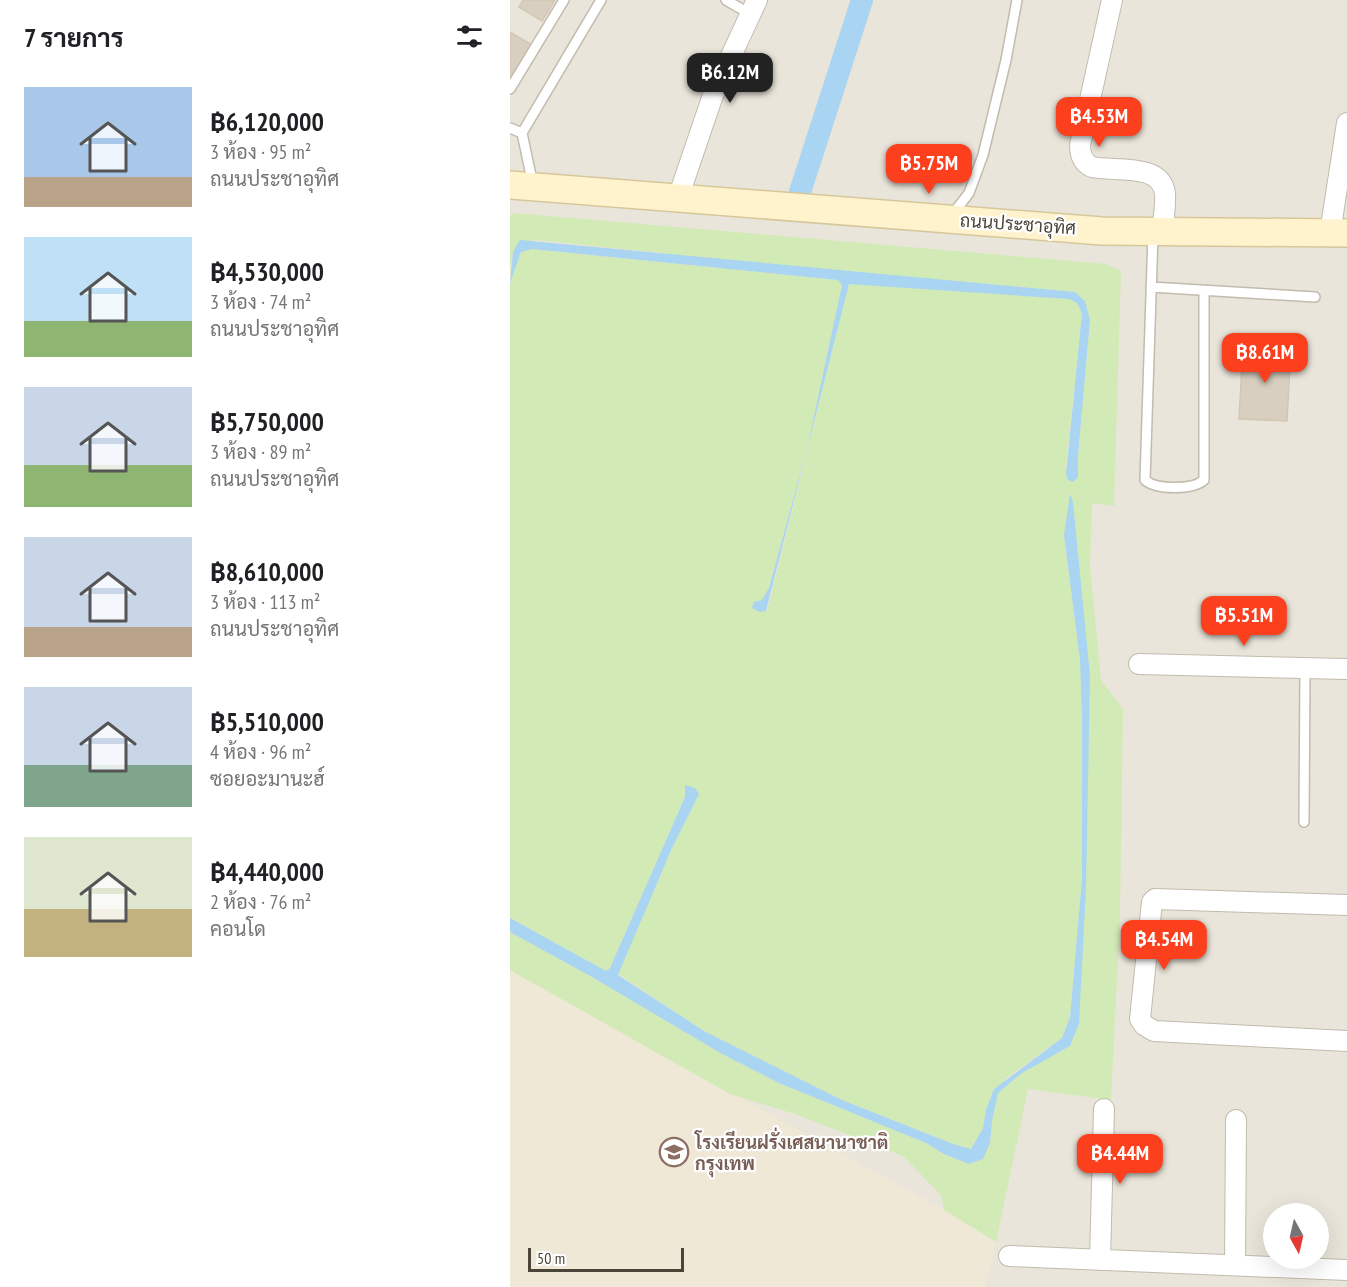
<!DOCTYPE html>
<html lang="th">
<meta charset="utf-8">
<style>
body{margin:0;font-family:"PT Sans Narrow",Sarabun,sans-serif;background:#f2f2f2;color:#202124;height:100vh;display:flex;flex-direction:column;font-size:22px;white-space:nowrap}
*{box-sizing:border-box;margin:0}
p{font-size:20px;color:#757577}
.icon{flex:none;width:33px;height:33px;fill:none;stroke:currentColor;stroke-width:2;stroke-linecap:round;stroke-linejoin:round}
.map{position:relative;flex:1;overflow:hidden}
.details{display:flex;flex-direction:column;background:#fff;width:510px}
.details>*{flex:none}
.needle{width:39px;rotate:172deg}
.buttons{position:absolute;left:753px;top:1203px;display:grid;gap:12px}
.buttons a{display:grid;place-items:center;width:66px;height:66px;border-radius:50%;background:#fff;box-shadow:0 6px 24px #0002;font-size:30px}
.scale{position:absolute;left:18px;bottom:15px;width:156px;box-sizing:border-box;padding-left:6px;border:3px solid #4b4439;border-top:0;font-size:16px;line-height:21px;white-space:nowrap;color:#4b4439;-webkit-text-stroke:4px #fff;paint-order:stroke}
.price{position:absolute;translate:-50% -51px;padding:0 14px;border-radius:12px;background:#fc3f1d;color:#fff;font-size:20px;line-height:39px;filter:drop-shadow(0 2px 3px #0008)}
.price::after{content:'';position:absolute;left:50%;top:36px;width:18px;height:14px;margin-left:-9px;background:inherit;clip-path:polygon(0 0,100% 0,50% 100%)}
.price.current{background:#222;color:#fff}
ul{padding:0;list-style:none}
li{display:flex;align-items:center;gap:18px;height:150px;padding:0 24px}
li span{display:grid;place-items:center;flex:none;width:168px;height:120px;border-radius:0px;color:#555}
li>.icon{margin-inline-start:auto}
span .icon{width:72px;height:72px;fill:#fffc;stroke-width:1}
li b{font-size:26px}
h2{display:flex;justify-content:space-between;align-items:center;height:72px;padding:0 24px;font-size:26px}
main{display:flex;flex:1;min-height:0}
.map>svg:first-child{display:block}
</style>
<main>
<section class="details">
<h2>7 รายการ<svg class="icon" aria-label="filters" viewBox="0 0 24 24"><path d="M4 7h16M4 17h16"/><circle cx="9" cy="7" r="2"/><circle cx="15" cy="17" r="2"/></svg></h2>
<ul>
<li><span style="background:linear-gradient(#a9c7e8 75%,#b9a48a 0)"><svg class="icon" aria-label="home" viewBox="0 0 24 24"><path d="M3 11l9-7 9 7M6 9v11h12V9"/></svg></span><div><b>฿6,120,000</b><p>3 ห้อง · 95 m²</p><p>ถนนประชาอุทิศ</p></div></li>
<li><span style="background:linear-gradient(#bfe0f5 70%,#8fb573 0)"><svg class="icon" aria-label="home" viewBox="0 0 24 24"><path d="M3 11l9-7 9 7M6 9v11h12V9"/></svg></span><div><b>฿4,530,000</b><p>3 ห้อง · 74 m²</p><p>ถนนประชาอุทิศ</p></div></li>
<li><span style="background:linear-gradient(#c9d6e8 65%,#8fb573 0)"><svg class="icon" aria-label="home" viewBox="0 0 24 24"><path d="M3 11l9-7 9 7M6 9v11h12V9"/></svg></span><div><b>฿5,750,000</b><p>3 ห้อง · 89 m²</p><p>ถนนประชาอุทิศ</p></div></li>
<li><span style="background:linear-gradient(#c9d6e8 75%,#b9a48a 0)"><svg class="icon" aria-label="home" viewBox="0 0 24 24"><path d="M3 11l9-7 9 7M6 9v11h12V9"/></svg></span><div><b>฿8,610,000</b><p>3 ห้อง · 113 m²</p><p>ถนนประชาอุทิศ</p></div></li>
<li><span style="background:linear-gradient(#c9d6e8 65%,#7fa58c 0)"><svg class="icon" aria-label="home" viewBox="0 0 24 24"><path d="M3 11l9-7 9 7M6 9v11h12V9"/></svg></span><div><b>฿5,510,000</b><p>4 ห้อง · 96 m²</p><p>ซอยอะมานะฮ์</p></div></li>
<li><span style="background:linear-gradient(#dfe7d0 60%,#c2b280 0)"><svg class="icon" aria-label="home" viewBox="0 0 24 24"><path d="M3 11l9-7 9 7M6 9v11h12V9"/></svg></span><div><b>฿4,440,000</b><p>2 ห้อง · 76 m²</p><p>คอนโด</p></div></li>
</ul>
</section>
<div class="map">
<svg width="837" height="1287" viewBox="0 0 837 1287">
<rect width="100%" height="100%" fill="#f6f3ec"/>
<!-- residential -->
<path fill="#eae5da" fill-rule="evenodd" d="M0 0H837V1287H0ZM764 1214H808V1258H764Z"/>
<!-- education -->
<path fill="#efe8d6" d="M0 970 434 1210 486 1242 476 1287H0Z"/>
<!-- green -->
<path fill="#d2eab5" d="M4 213 596 264 611 271 604 506 582 503 580 566 591 680 613 709 610 917 601 1100 518 1089 486 1242 434 1210 431 1195 393 1156 285 1114 220 1094 0 970V932L82 977 212 1054 269 1083 416 1143 434 1154 459 1164 473 1159 480 1143 482 1121 488 1093 512 1073 560 1046 569 1024 580 676 554 535 570 660 572 719V879L560 1017 552 1038 496 1078 476 1110 473 1128 461 1149 443 1144 332 1100 194 1031 108 974 162 848 189 794 185 788 175 786V797L100 968 96 971 0 918V283L11 252 22 249 308 278 328 280 332 285 297 449 259 588 252 601 257 611 339 283 559 299 567 303 572 313 556 466 558 480 568 477V455L580 320 575 301 565 292 295 268 26 240 3 252 0 272V216Z"/>
<!-- water -->
<path fill="#a9d4f2" d="M10 240 565 292 575 301 580 320 568 455V477L563 482 558 480 556 474 572 313 567 303 559 299 339 284 256 611 250 612 242 608 244 602 252 600 259 588 297 449 332 285 328 280 308 278 22 249 11 252 0 283 3 252Z
M560 494 563 502 580 676 576 887 569 1024 560 1046 512 1073 488 1093 482 1121 480 1143 473 1159 459 1164 434 1154 416 1143 269 1083 212 1054 82 977 0 932V918L96 971 100 968 175 797V785L185 788 189 794 162 848 108 975 194 1031 332 1100 443 1144 461 1149 473 1128 476 1110 484 1089 552 1038 560 1017 572 879V719L570 660 554 535Z"/>
<g fill="none" stroke-linecap="round" stroke-linejoin="round">
<!-- canal -->
<path stroke="#a9d4f2" stroke-width="22" d="M290 192 352 0"/>
</g>
<!-- building -->
<path fill="#d8cfc1" stroke="#d3c7b4" stroke-width="1.5" d="M13 0H45L32 21 9 7Z
M0 32 22 45 0 81Z
M733 346 781 348 777 421 729 419Z"/>
<g fill="none" stroke-linecap="round" stroke-linejoin="round">
<!-- lane casing -->
<g stroke="#c2bbae" stroke-width="12">
<path id="lane" d="M216 0 240 14
M0 89 54 0
M0 128 12 133
M23 185 12 133 91 0
M442 215 459 193 473 155 496 60 507 0
M643 234 635 480C646 490 683 490 694 480V290
M641 287 805 297
M794 822 795 668"/>
</g>
<!-- street casing -->
<g stroke="#c2bbae" stroke-width="22">
<path id="street" d="M602 0 570 145C570 155 573 163 582 167 604 172 652 162 655 194 656 206 653 220 652 232
M168 198 203 95 247 0
M820 233 837 123
M629 664 837 669
M837 905 645 899 642 902 630 1019 634 1025 644 1031 837 1041
M499 1256 837 1270
M590 1260 594 1109
M725 1265 726 1120"/>
</g>
<!-- secondary casing -->
<g stroke="#d6c79b" stroke-width="30">
<path id="secondary" d="M0 185 592 231 837 233"/>
</g>
<!-- lane -->
<use href="#lane" stroke="#fff" stroke-width="9"/>
<!-- street -->
<use href="#street" stroke="#fff" stroke-width="20"/>
<!-- secondary -->
<use href="#secondary" stroke="#fff3cd" stroke-width="27"/>
</g>
<!-- icons -->
<defs>
<g id="school-ring" transform="scale(1.5)"><circle r="9.5" fill="#fff" stroke="#8d6e63" stroke-width="1.5"/><path d="M0-5L7-2L0 1L-7-2ZM-4 1L0 2.5L4 1V4Q0 6-4 4Z" fill="#8d6e63"/></g>
</defs>
<g fill-rule="evenodd">
<use href="#school-ring" x="164" y="1152"/>
</g>
<g text-anchor="middle" dominant-baseline="central" stroke-width="4.5" stroke-linejoin="round" paint-order="stroke">
<!-- street labels -->
<g font-size="18" fill="#4b4439" stroke="#fff">
<text transform="translate(508 224) rotate(4)">ถนนประชาอุทิศ</text>
</g>
<!-- education labels -->
<g font-size="18" font-weight="bold" fill="#785e54" stroke="#fff" text-anchor="start">
<text x="185" y="1142">โรงเรียนฝรั่งเศสนานาชาติ<tspan x="185" dy="21">กรุงเทพ</tspan></text>
</g>
</g>
</svg>
<div class="buttons">
<a><svg class="needle" viewBox="-14 -14 28 28"><path d="M0-13l5 13h-10z" fill="#e53935"/><path d="M0 13l5-13h-10z" fill="#757577"/></svg></a>
</div>
<div class="scale">50 m</div>
<b class="price current" style="left:220px;top:104px">฿6.12M</b>
<b class="price" style="left:589px;top:148px">฿4.53M</b>
<b class="price" style="left:419px;top:195px">฿5.75M</b>
<b class="price" style="left:755px;top:384px">฿8.61M</b>
<b class="price" style="left:734px;top:647px">฿5.51M</b>
<b class="price" style="left:654px;top:971px">฿4.54M</b>
<b class="price" style="left:610px;top:1185px">฿4.44M</b>
</div>
</main>
